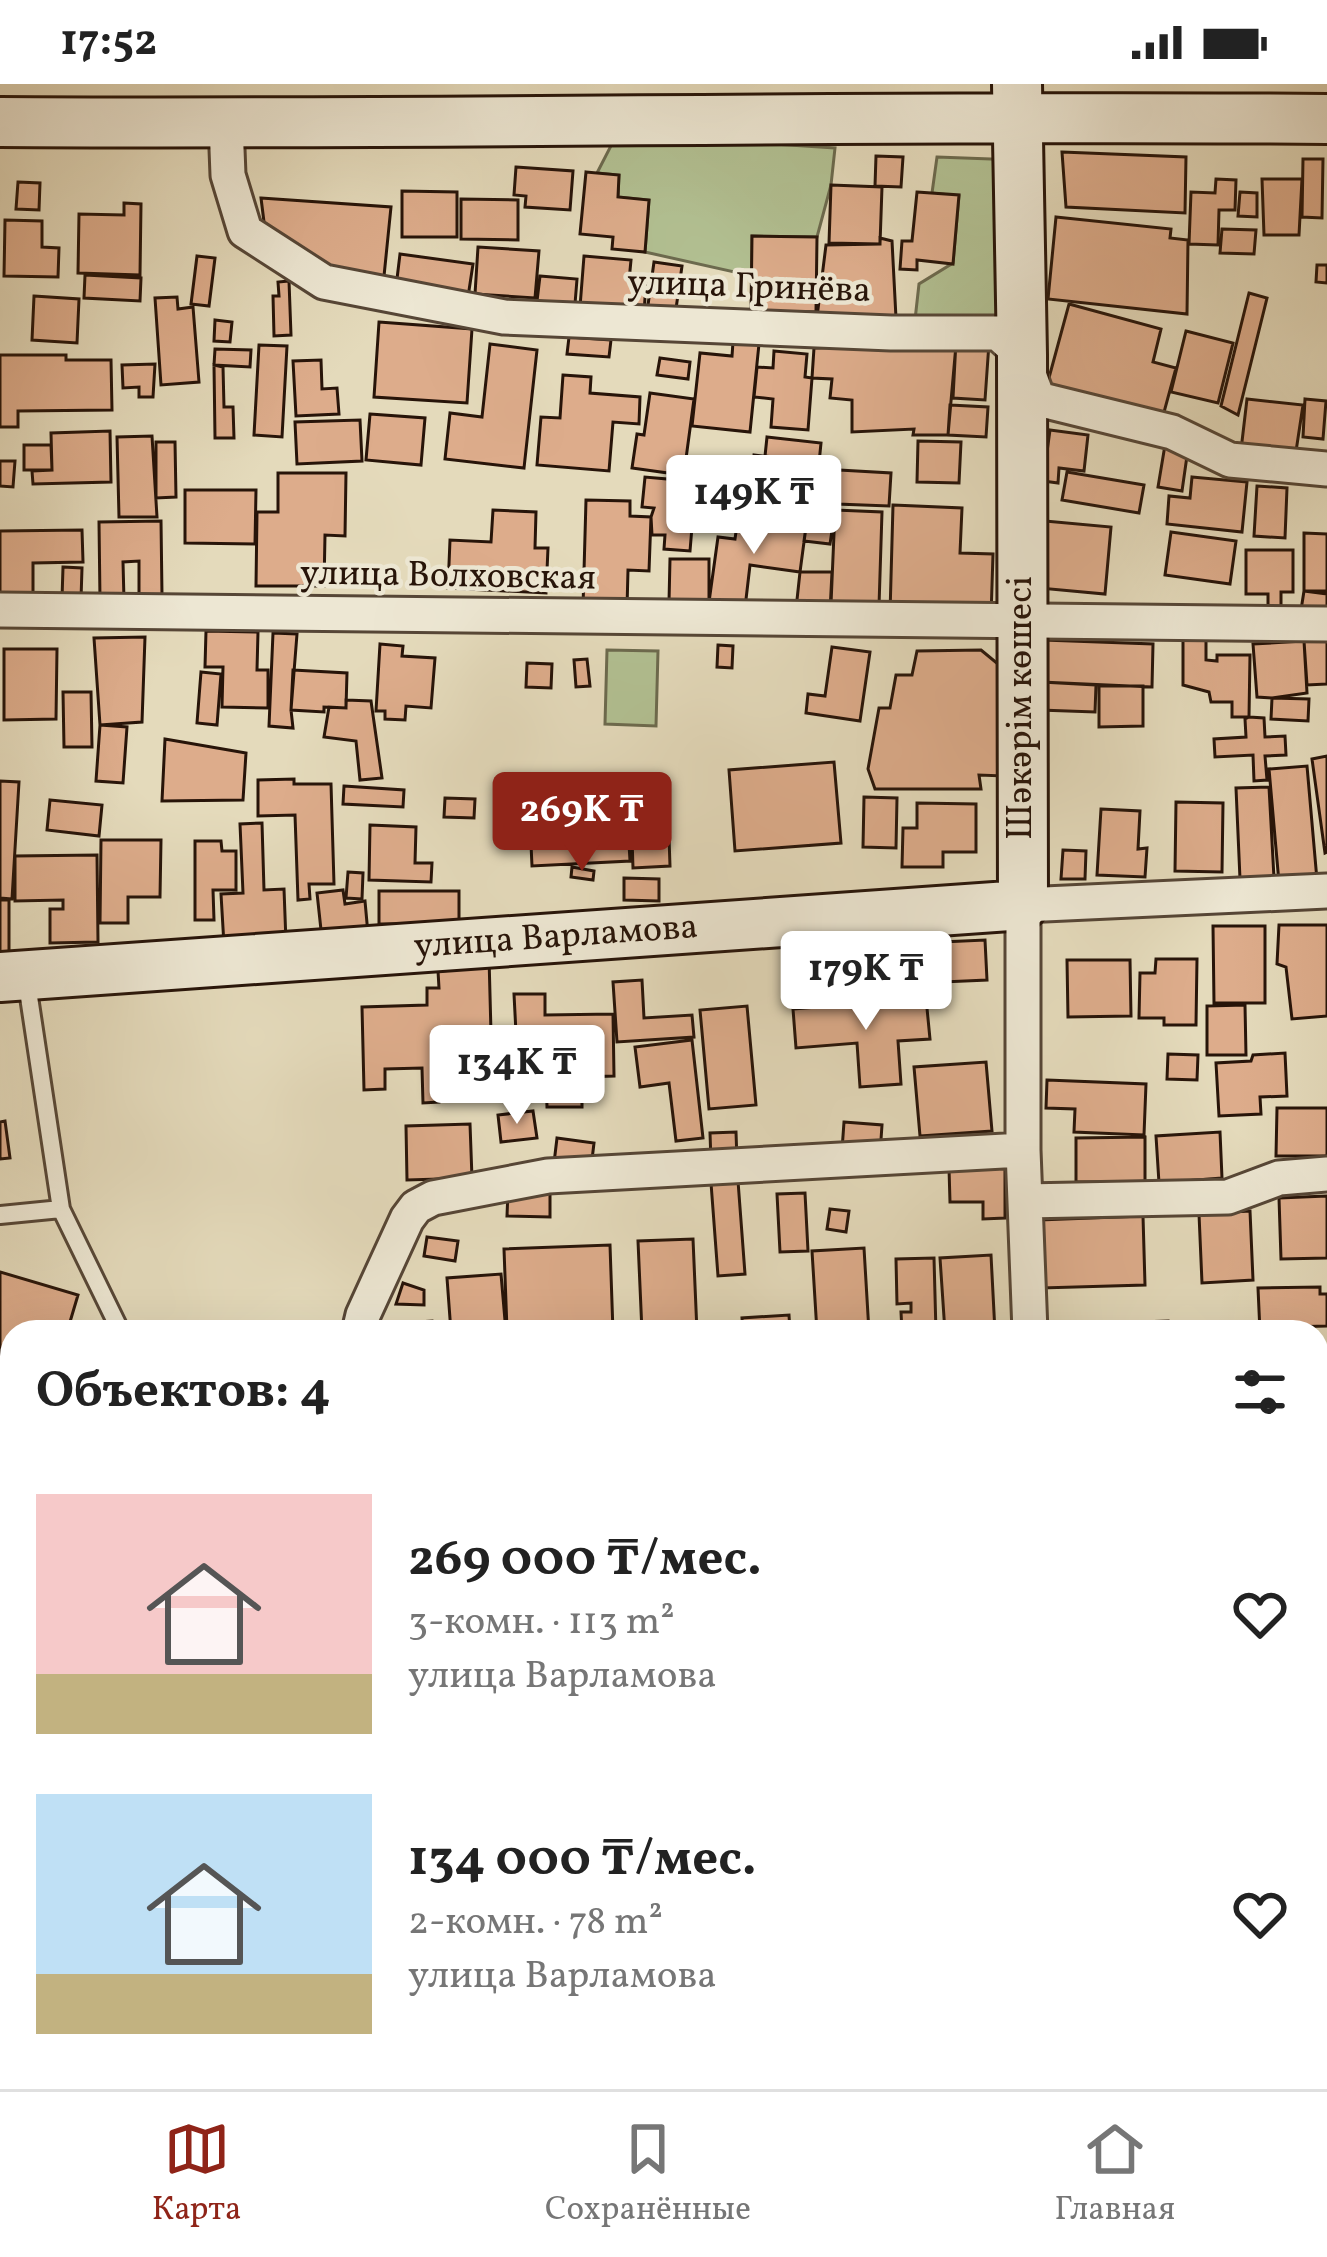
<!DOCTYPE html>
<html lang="ru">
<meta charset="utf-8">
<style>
body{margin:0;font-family:Vollkorn,serif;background:#f6f6f6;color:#222;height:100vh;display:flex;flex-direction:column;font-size:45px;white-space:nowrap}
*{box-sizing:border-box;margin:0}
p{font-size:39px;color:#767676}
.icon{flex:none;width:66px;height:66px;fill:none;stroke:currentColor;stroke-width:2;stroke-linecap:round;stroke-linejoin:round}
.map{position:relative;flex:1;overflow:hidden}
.side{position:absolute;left:0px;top:1236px;width:1329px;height:771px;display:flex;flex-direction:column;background:#fff;border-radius:36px 36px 0 0;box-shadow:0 12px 48px #0002}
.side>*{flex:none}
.price{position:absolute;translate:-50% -102px;padding:0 27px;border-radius:12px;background:#fff;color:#222;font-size:39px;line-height:78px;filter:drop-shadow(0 3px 6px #0008)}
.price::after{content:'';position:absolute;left:50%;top:72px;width:36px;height:27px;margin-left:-18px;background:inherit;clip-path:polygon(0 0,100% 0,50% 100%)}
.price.selected{background:#8f2418;color:#fff}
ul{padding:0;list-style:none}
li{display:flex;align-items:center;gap:36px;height:300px;padding:0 36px}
li span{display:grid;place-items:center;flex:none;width:336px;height:240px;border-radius:0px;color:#555}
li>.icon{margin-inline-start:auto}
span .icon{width:144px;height:144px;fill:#fffc;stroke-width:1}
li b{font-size:51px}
h2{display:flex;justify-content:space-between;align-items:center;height:144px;padding:0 36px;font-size:51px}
.status{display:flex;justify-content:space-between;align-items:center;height:84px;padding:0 60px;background:#fff;direction:ltr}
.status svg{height:33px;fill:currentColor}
.menu{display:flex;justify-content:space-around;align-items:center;height:168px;border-top:3px solid #e0e0e0;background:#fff;font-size:33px;color:#767676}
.menu a{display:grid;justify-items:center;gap:6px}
.menu .selected{color:#8f2418}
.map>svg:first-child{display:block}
</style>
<div class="status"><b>17:52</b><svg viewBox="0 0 49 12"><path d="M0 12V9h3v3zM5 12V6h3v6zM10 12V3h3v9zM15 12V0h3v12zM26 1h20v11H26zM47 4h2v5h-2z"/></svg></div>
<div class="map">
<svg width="1327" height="2005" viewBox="0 0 1327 2005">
<rect width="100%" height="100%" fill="#e4dabb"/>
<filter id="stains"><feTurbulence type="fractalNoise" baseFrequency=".00167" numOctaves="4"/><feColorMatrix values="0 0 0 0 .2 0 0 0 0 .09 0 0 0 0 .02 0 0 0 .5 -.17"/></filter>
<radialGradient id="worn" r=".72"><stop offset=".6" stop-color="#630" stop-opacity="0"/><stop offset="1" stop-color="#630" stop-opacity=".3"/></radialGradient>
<!-- green -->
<path fill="#b2c092" stroke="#6c6a4e" stroke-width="3" d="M617 50 835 64 831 101 817 153 752 152V192L645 168 649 116 618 113 619 91 597 89Z
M937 73 1018 76 1022 245 915 236 919 200 953 179 959 112 932 109Z
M607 566 658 567 656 642 605 640Z
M0 1455 12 1457V1659L0 1655Z
M1317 1584 1327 1587V1989L1317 1985Z"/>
<!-- water -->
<path fill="#97bab6" stroke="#6a7871" stroke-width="3" d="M0 1709 12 1713V1995H1240L1263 2005H0Z"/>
<!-- building -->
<path fill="#ddac8b" stroke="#271409" stroke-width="3" d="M1062 68 1186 73 1185 129 1066 123Z
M876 72 903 73 901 103 875 102Z
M1303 75H1323L1322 134 1302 133Z
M516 83 573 87 570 126 525 123 526 112 514 111Z
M586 88 619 91 618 113 649 116 645 168 612 165 613 153 580 150Z
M1216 95 1236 96 1235 126H1219L1218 161 1189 160 1191 108 1215 109Z
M1262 95H1302L1299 151H1264Z
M18 98 40 99 39 126 16 125Z
M831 101 882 103 880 160 829 159Z
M402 107 457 108V153H402Z
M917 108 959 111 953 180 917 176V186L900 185 902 157H912Z
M1240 108 1257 109V133L1238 132Z
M261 114 391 123 383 202 320 183 266 154Z
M461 115 518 116V156L461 155Z
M124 119 141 120 140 191 78 189 79 130 124 131Z
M1056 133 1171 145 1170 154 1188 156 1187 230 1048 215Z
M5 136 42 137V163L59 164 58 193 4 192Z
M1222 145 1256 146 1254 170 1220 169Z
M752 152 817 153 816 228 751 227Z
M880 154 892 157 896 234 816 241 826 161 880 160Z
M478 163 539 167 535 214 475 210Z
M400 170 473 180 468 213 396 203Z
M197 172 215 174 209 222 191 220Z
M584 172 631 176 629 197 646 199 644 229 580 223Z
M654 178 682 182 675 232 647 228Z
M1317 181H1327V199L1316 198Z
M85 191 141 194 140 217 84 214Z
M540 192 577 195 575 220 537 217Z
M289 197 291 251 274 252 273 212H279L278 198Z
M1249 209 1267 214 1238 331 1221 322Z
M34 212 79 215 77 259 32 256Z
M177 213 178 225 193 223 199 298 161 301 155 214Z
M1069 220 1161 245 1153 278 1176 284 1163 332 1047 301Z
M215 236 232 238 230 258 214 257Z
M379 238 472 245 467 319 374 313Z
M1186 247 1233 259 1218 319 1171 308Z
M569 253 611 256 609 273 567 270Z
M956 257 989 259 985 316 953 314Z
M733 258 759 260 750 348 692 342 700 269 732 272Z
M490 260 537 266 524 384 445 375 450 329 482 333Z
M259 261 287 262 282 353 254 351Z
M907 261H956L948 351H913L914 345 852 348V316L830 314 832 295 812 294 814 264Z
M215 265 251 266 250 283 214 281Z
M774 267 807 270 805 293 812 294 808 346 771 343 773 315 754 313 757 283 773 284Z
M0 271H66V276H111L112 326 18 327V343H0Z
M660 274 690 278 688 295 657 291Z
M321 276 322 305 337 304 339 330 296 332 293 277Z
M155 280 153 313H139V303L123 304 122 281Z
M214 281 223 283 224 323H233L234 354H215Z
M563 291 591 293 590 309 640 313 639 340 613 338 609 387 537 381 541 333 560 334Z
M650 309 694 315 685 382 669 380 668 389 632 384 637 350 644 351Z
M1247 315 1303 321 1295 374 1241 366Z
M1305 315 1326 317 1323 355 1303 353Z
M950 321 988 323 986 353 948 351Z
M370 330 425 334 421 381 366 376Z
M360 336 362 377 297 380 295 338Z
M1050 346 1088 351 1084 387 1059 384 1058 399 1043 397Z
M110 347 111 398 33 400 32 387 52 386 51 349Z
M152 352 157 433H119L117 353Z
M767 353 821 359 819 379 765 372Z
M918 357 961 358 959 399 917 398Z
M156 358H175L176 413 156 414Z
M24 361H51L52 386H24Z
M1165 361 1188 365 1182 407 1158 403Z
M754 371 819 379 816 410 750 401Z
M0 377H15L13 403 0 402Z
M669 380 697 382 690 467 664 465 665 451H652L651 433 654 424 642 423 645 393 668 395Z
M839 386 891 389 889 422 837 420Z
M1067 388 1144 401 1139 429 1062 416Z
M278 389H346L345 452 325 451 324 502H256L257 428H278Z
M1192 393 1247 398 1242 448 1167 440 1169 412 1190 414Z
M1257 402 1287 404 1285 454 1254 452Z
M185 406H256L255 460 185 459Z
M586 416 630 417V432L651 433 649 487 628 486 627 524 583 523Z
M794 420 835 426 830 460 804 457 806 443 792 441Z
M893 421 962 424 960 469 993 470 991 533 890 530Z
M493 426 536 428 535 464H548L546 509 448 504 450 456 491 458Z
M835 426 882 428 879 522 831 520Z
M738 434 806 443 800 488 750 481 745 524 709 518 718 453 735 455Z
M161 437 162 511H139V477L123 478 124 516H100L99 438Z
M1045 437 1111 443 1105 510 1039 504Z
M82 446 83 478 33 479V516L0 517V447Z
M1171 448 1236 457 1230 500 1165 491Z
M1304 449 1327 450V507H1304Z
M1246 466H1293V508H1281V523H1268V510H1246Z
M670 475H709V518H669Z
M63 483 82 484 81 515H62Z
M800 488H832L830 527 796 525Z
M1304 507 1327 510V530L1301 526Z
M206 547 258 548 257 586H268V624L222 623 223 583H205Z
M273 549 297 550 291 626 293 644 269 642Z
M145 553 142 638 100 641 94 554Z
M1183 555H1206V576L1217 577V571H1250L1249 633H1232V618H1211L1209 608 1183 601Z
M1327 555V600L1307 601 1304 557Z
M1043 556 1153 560 1152 603 1041 598Z
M1304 557 1307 609 1272 614 1257 613 1253 560Z
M380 560 403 562 402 572 435 574 431 624 406 622 405 636 385 635V627H376Z
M718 561 733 562 732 584 717 583Z
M832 563 870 568 860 637 806 629 808 610 825 612Z
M4 565H57L56 635 4 636Z
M981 566 998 580 1004 692 979 691 981 705H875L868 685 879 624H890L896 591H912L917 567Z
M587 575 590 602 576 603 574 576Z
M527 579 552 580 551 604 526 603Z
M293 586 347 589 346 624 324 623V628L291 626Z
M201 588 221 590 217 641 197 639Z
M1041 598 1096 601 1095 628 1040 626Z
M1099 602H1143V642L1099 643Z
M63 608H91L92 663H64Z
M1272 614 1309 615 1308 637 1271 635Z
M346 616 371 617 382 694 360 696 356 657 324 653 329 623 346 624Z
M1249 633 1264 634 1265 653 1285 652 1286 671 1265 672 1267 696 1254 697 1253 671 1215 673 1214 655 1246 653 1245 635Z
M100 641 127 643 123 699 96 697Z
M165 655 246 669 243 716 162 717Z
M1327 672V768L1325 769 1312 675Z
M834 678 841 759 735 767 729 686Z
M1307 682 1317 796 1279 799 1269 685Z
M625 691 630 777 532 782 528 696Z
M294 695V700H331L334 800H309L310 815 298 816 295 731 258 732V696Z
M0 697 19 698 12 815 0 814Z
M344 702 404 706 403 723 343 720Z
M1269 703 1274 794 1240 795 1236 704Z
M864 713 897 714 896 764 863 763Z
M445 714 475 715 474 734 444 733Z
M50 716 102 721 99 752 47 746Z
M1176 718 1223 719 1222 788 1175 787Z
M917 719 976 720V768H943V783H902L903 744H917Z
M668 724 670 782 633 784 631 725Z
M1101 725 1140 727 1138 765 1147 764 1145 793 1097 791Z
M262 739 264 806 284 805 286 858 224 861 221 810 243 809 240 740Z
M370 741 416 743 415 779H432L431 798 369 796Z
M101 756H161L160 813H128V839H100Z
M195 757H221L222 767H236V806H213L214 836H195Z
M1063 766 1086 767 1085 795H1061Z
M97 771 98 858 50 859V825H63V816L15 817V772Z
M572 783 594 787 593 796 571 793Z
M348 788 363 789 362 815 346 814Z
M624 794 659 795V817L624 816Z
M343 806 345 820 365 817 368 850 322 855 317 809Z
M379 807H459V840H379Z
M0 816H9V870H0Z
M1279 841H1327V932L1292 935 1286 883 1277 880Z
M1213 842H1265V919H1214Z
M985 856 987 896 943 898 942 858Z
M880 859H921L920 896H893L892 914H855L856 876H880Z
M489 873 491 949 469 950 471 1004 439 1005V1018L423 1019 422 984 385 985V1005L364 1006 362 923 427 921V904H439L438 887 455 886 454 874Z
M1156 875H1197L1196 941H1164V934H1139L1140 889H1155Z
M1067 876H1130L1131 932 1068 933Z
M642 896 644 934 692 931 694 953 617 958 613 898Z
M791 897H829V921L792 922Z
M514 910H545V931L613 930 614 992 582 993V1023H547L546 991 518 988Z
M926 914 930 955 898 957 901 1000 860 1003 857 959 796 964 793 925Z
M1245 921 1246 971H1207V922Z
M747 922 756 1021 709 1025 700 926Z
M692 956 703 1054 676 1057 669 999 640 1003 635 963Z
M1285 969 1287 1012 1260 1013 1261 1030 1219 1032 1216 979 1251 977 1253 971Z
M1168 970 1198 971 1197 996 1167 995Z
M986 978 992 1047 920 1052 914 983Z
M1047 996 1146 1000 1144 1051 1074 1048 1075 1025 1046 1024Z
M1277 1024H1327V1072H1276Z
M533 1027 537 1054 501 1058 498 1031Z
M5 1037 10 1074 0 1075V1038Z
M844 1038 882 1041 880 1070 842 1066Z
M470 1040 472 1094 407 1096 406 1042Z
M736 1048 737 1077 711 1078 710 1049Z
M1220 1048 1222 1094 1159 1099 1156 1052Z
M1145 1053V1098H1076V1054Z
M557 1054 594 1059 591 1084 554 1079Z
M949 1084H1005V1134L983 1135V1118H950Z
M738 1097 745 1190 718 1192 711 1099Z
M508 1107 550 1108V1133L507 1132Z
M805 1109 808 1167 780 1168 777 1110Z
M1327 1112V1174L1281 1175 1279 1114Z
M830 1125 849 1127 846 1148 827 1145Z
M1250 1127 1253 1196 1202 1199 1199 1130Z
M1143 1132 1145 1201 1041 1204 1039 1136Z
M427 1153 458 1157 455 1177 424 1172Z
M693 1155 697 1248H642L638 1157Z
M610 1161 613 1248 507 1246 504 1165Z
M864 1164 869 1248H817L812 1167Z
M991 1171 995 1248H945L940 1174Z
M934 1174 936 1248H902L901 1228H911V1219L897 1220 896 1175Z
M0 1188 78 1211 67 1248H12V1299L0 1296Z
M501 1190 506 1248H451L447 1194Z
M403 1199 424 1206V1221L396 1220Z
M1320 1203V1210H1327V1242L1288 1243V1248H1260L1258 1204Z
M789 1231 790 1248H743L742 1234Z
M432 1237 433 1248H403L402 1239Z
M1168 1237V1248H1109L1108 1239Z
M1327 1446V1497H1317V1447Z
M1327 1504V1546L1317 1544V1509Z"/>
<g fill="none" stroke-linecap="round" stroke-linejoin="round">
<!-- lane casing -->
<g stroke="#564636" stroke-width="22">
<path id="lane" d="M26 893 61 1125 121 1248
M0 1131 61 1125
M0 1345 12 1344
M1317 1568H1327
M1317 1750 1327 1752"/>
</g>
<!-- street casing -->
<g stroke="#564636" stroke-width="39">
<path id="street" d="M226 39 228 91 245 147 324 198 504 233 891 249H998L1022 271 1038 315 1172 348 1230 376 1327 385
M0 526 1327 540
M1025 1117 1228 1113 1279 1094 1327 1090
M359 1248 363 1231 407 1135 416 1123 433 1114 548 1092 1023 1066
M1030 1248 1023 1066V821L1327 807
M1317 1290H1327"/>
</g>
<!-- secondary casing -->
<g stroke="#271409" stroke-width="54">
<path id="secondary" d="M0 38C442 41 885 31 1327 35
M0 893 1023 821 1022 271 1017 0"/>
</g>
<!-- path -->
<path stroke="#271409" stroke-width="6" stroke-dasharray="9 6" stroke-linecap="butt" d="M0 1455 12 1457
M0 1671 12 1675
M0 1696 12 1699
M1317 1874 1327 1877
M457 1995 468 2005
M1309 1995 1327 2002"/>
<!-- lane -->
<use href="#lane" stroke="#ede7d3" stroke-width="16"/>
<!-- street -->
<use href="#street" stroke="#ede7d3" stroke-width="33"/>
<!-- secondary -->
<use href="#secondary" stroke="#ede7d3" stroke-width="48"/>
</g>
<g text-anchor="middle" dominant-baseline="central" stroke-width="9" stroke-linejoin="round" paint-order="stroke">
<!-- street labels -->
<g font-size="36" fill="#271409" stroke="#ede7d3">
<text transform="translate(749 204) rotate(2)">улица Гринёва</text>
<text transform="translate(448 493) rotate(1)">улица Волховская</text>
<text transform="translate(1022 624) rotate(-90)">Шәкәрім көшесі</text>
<text transform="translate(556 854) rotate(-4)">улица Варламова</text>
</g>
</g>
<rect width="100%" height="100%" filter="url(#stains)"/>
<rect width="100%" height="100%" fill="url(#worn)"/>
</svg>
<b class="price" style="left:754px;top:473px">149K ₸</b>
<b class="price selected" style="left:582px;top:790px">269K ₸</b>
<b class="price" style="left:866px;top:949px">179K ₸</b>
<b class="price" style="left:517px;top:1043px">134K ₸</b>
<section class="side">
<h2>Объектов: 4<svg class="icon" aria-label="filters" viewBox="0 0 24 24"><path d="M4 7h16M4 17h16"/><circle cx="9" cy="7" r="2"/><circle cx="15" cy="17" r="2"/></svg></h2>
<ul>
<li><span style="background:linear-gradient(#f6c9c9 75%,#c2b280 0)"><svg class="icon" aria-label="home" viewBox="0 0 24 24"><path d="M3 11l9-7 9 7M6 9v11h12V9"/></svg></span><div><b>269 000 ₸/мес.</b><p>3-комн. · 113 m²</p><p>улица Варламова</p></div><svg class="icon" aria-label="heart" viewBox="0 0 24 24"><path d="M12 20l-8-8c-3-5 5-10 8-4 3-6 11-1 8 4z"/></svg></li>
<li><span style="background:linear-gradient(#bfe0f5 75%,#c2b280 0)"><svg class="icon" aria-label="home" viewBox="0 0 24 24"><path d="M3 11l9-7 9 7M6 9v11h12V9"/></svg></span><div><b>134 000 ₸/мес.</b><p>2-комн. · 78 m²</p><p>улица Варламова</p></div><svg class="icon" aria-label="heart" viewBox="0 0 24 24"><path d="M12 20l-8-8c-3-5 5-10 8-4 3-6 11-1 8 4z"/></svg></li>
</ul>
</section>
</div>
<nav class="menu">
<a class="selected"><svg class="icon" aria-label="map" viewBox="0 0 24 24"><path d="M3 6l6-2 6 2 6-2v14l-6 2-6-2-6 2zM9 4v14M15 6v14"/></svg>Карта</a>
<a><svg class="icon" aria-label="saved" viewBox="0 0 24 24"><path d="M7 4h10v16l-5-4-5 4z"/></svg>Сохранённые</a>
<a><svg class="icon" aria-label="home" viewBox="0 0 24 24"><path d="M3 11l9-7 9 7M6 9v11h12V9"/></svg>Главная</a>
</nav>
